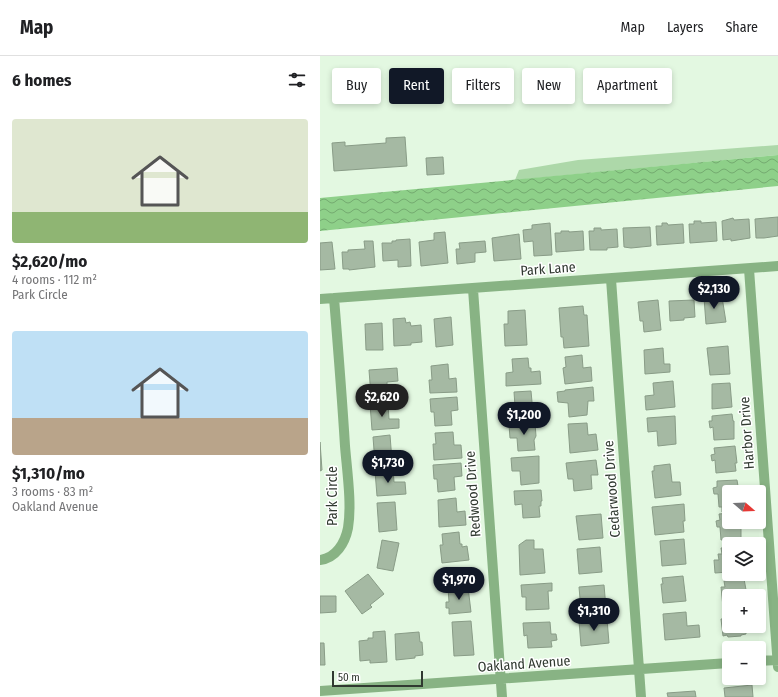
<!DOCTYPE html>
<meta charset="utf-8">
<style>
body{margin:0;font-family:"Fira Sans Condensed",sans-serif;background:#f2f2f2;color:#202124;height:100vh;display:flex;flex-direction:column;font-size:15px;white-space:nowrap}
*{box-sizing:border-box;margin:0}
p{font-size:13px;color:#757577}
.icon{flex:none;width:22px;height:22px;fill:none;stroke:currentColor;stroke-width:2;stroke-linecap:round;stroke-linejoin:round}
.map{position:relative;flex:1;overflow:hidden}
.panel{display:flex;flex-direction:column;background:#fff;width:320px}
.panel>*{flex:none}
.guide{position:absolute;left:12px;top:12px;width:380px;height:36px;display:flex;gap:8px}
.needle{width:26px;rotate:109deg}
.fabs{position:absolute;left:402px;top:429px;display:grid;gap:8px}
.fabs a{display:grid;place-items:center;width:44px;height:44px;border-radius:4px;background:#fff;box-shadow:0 2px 6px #0003;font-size:20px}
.scale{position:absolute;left:12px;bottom:10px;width:91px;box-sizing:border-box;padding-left:4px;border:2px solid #303930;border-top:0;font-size:11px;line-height:14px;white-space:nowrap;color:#303930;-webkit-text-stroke:3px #fff;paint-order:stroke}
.price{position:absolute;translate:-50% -34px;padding:0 9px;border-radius:14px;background:#111827;color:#fff;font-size:13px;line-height:26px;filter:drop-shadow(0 1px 2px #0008)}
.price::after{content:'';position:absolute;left:50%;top:24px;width:12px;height:9px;margin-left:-6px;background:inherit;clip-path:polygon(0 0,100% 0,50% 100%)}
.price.current{background:#222;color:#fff}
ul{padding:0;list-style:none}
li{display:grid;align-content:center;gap:8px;height:212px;padding:0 12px}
li span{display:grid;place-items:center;height:124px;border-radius:4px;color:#555}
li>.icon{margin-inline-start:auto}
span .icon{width:72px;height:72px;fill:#fffc;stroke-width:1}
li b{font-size:17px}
h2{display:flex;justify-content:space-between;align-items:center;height:48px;padding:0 12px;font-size:17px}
.tag{padding:0 14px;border-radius:4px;background:#fff;box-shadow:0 2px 6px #0003;font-size:14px;line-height:36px}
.tag.current{background:#111827;color:#fff}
header{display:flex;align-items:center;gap:24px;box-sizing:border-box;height:56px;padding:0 20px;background:#fff;border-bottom:1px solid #e0e0e0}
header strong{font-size:19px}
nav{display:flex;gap:22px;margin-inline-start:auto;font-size:14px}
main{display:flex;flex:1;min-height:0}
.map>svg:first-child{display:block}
</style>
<header>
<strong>Map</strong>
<nav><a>Map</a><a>Layers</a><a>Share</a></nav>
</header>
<main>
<section class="panel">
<h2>6 homes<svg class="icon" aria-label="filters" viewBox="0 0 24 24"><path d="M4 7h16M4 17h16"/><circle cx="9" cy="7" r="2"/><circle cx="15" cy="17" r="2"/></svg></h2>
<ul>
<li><span style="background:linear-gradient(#dfe7d0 75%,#8fb573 0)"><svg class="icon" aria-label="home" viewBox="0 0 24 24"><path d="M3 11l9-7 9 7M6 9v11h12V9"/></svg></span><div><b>$2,620/mo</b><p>4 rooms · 112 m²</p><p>Park Circle</p></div></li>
<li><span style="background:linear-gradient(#bfe0f5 70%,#b9a48a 0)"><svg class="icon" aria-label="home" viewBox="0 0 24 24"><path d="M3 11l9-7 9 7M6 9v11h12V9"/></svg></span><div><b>$1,310/mo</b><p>3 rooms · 83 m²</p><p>Oakland Avenue</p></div></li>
</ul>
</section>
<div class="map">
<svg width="458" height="641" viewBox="0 0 458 641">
<defs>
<pattern id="water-waves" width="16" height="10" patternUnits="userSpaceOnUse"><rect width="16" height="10" fill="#8ed089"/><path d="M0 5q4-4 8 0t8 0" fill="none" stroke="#74aa70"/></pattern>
</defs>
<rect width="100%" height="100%" fill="#e3f8e1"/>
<!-- grass -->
<path fill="#add8a9" d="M458 89V99L195 124 199 114 258 104Z"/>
<!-- water -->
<path fill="url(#water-waves)" d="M458 99V130L0 175V142Z"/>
<!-- building -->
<path fill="#a5b9a3" stroke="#899c87" d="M85 81 87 110 14 115 12 87 25 86V90L66 87V82Z
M123 101 124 118 107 119 106 102Z
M458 161V180L444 182H436L435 163Z
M413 162 414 164 429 163 430 182 411 185V183L403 184 402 165Z
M374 165H381V167L396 166 397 185 370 187 369 168H374Z
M230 167 232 199 214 200 213 185 204 186 203 174 212 173V169Z
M342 167H347L348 169 363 168 364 187 337 189 336 170H342Z
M330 171 331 190 311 192 304 191 303 172Z
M274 172H281V174L297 173 298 191 287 192V194H270L269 175H274Z
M241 175H249V176L263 175 264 194 236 196 235 177H241Z
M125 176 128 207 101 210 99 186 114 184V177Z
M199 178 201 203 174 205 172 182Z
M90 183 91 210 78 211V204L63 205 62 187H72V185H76V184Z
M44 185H53L55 211 29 214V213H23L22 196H28V194L45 193Z
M165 185 166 196 155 197V206L137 208 136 193H140L139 187Z
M12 186 15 213 0 214V187Z
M402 241 406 266 386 268 384 242Z
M338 244 341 274 324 276 323 265H320L318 246Z
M374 244 375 261 364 262V264L350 265 349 245Z
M263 250 264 259H267L269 290 244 292 243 281H241L239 252Z
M205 254 207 289 185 290 184 268H188V255Z
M131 261 133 289 116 291 114 263Z
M85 262 86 267 90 266 91 270 101 269 102 286 91 287V289L74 290 73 263Z
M62 267 63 294H46L45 268Z
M408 290 410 318 390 319 387 292Z
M343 292 344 308H350V316L325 318 324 294Z
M262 299 263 312 271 311 272 325 245 328 243 312 246 311 245 301Z
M208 302 209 312H211V316L220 315 221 328 186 330V317L193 316 192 303Z
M128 308 129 323 136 322 137 336 110 337 109 324H112L111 310Z
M77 312 78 325 67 326V331H64V339L51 340 49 314Z
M353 325 355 351 326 354 325 340 334 339 333 327Z
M410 327 412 351 392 353V328Z
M273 331 274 345H268L267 359 249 361 248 347 238 346 237 336 245 335V334Z
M211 335 212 346 214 348 215 362 188 363 187 350H195L194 336Z
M137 341 138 354 131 355 132 369 115 370 114 356H111L110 343Z
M68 347 69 363H79V372L52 374 50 348Z
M412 358 413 365H414V383L394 384 393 371 390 372 389 365H392V360Z
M355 360 356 388 338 390 337 375 328 376 327 362Z
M215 367 216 380 214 384 215 394 198 395 197 382H190L189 369Z
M267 367 268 379 276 378 278 394 250 397 248 368Z
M133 376 134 389H141L142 402 114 404 113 388H116L115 377Z
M70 379 72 405 55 407 53 381Z
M0 386 2 414 0 415Z
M415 390 417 407H415L416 415 396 417 395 404 392 405 391 399 395 398 394 392Z
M219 400V427L201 429 200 415H192L191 402Z
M276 404 278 419H271L272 433 254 435 253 423H248L246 407Z
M141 407 142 420 134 421 135 434 118 436 117 423H114L113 409Z
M350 408 352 426H360L361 439 335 442 332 415H334V410Z
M73 413 74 426H85L86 438 57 440 55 415Z
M417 424 419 436H409V455L402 456V451H399L398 438H394L393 432 397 431V425Z
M221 434 222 445H221V450H219L220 461 203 462 202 448 195 449 194 435Z
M136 442 137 456 145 455 146 469 119 471 118 444Z
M75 446 77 474 59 476 57 447Z
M364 448 365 465H363L364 476 335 479 332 451Z
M409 457V466H421V482L401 484 400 471H397L396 465 400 464 399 458Z
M281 458 283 482 259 484 256 460Z
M139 476 140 488H142V491L147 490 149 504 122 507 120 489H123L122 478Z
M364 483 366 508 342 510 340 485Z
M62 484 79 487 73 515 57 512Z
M206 484H214V493H223L225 517 200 519 199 489Z
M280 491 282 516 259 518 257 493Z
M409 491V516L395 517 394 504H399L398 498H402L401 492Z
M48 518 64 538 50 549 52 551 42 558 25 535Z
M363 520 366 545 343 547 341 528H343L342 522Z
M424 523 427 539 409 540V550L403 551 401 531H405L404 525Z
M232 527V535H228L229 553 206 554V541H202L201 529Z
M284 529 286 552 261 554 259 531Z
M148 531 151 556 129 558V552H126V546H129L128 532Z
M0 540H16V556L0 557Z
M366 556 367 570 379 569 380 581 345 584 343 558Z
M409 562V570H426V578L421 579V580L408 581 407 579 403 580 401 563Z
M287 563 289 587 261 590 259 565Z
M151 565 154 599 134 600 132 566Z
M230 566 231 578H236L237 584 231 585 232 591 208 592 207 579 204 580 203 567Z
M65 575 67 606 50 607V604L40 605 39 585 48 584V582H53V576Z
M99 576 100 586H102L103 599 95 600V602L76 604 75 578Z
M0 587H4L5 609H0Z
M432 629 433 641H405L404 632Z
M375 635 376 641H348L347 637Z"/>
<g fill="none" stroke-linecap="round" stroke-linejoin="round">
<!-- street -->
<path stroke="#88b384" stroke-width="10" d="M429 213 458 611
M291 223 321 641
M153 233 182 641
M0 243 458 210
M0 504C16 502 25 487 28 472 32 448 27 415 25 390 22 341 18 291 14 242
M439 605 458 604
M0 635 409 607"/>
</g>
<g text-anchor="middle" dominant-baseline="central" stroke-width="3" stroke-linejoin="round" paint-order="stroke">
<!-- street labels -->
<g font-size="14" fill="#303930" stroke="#fff">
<text transform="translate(228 213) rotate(-4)">Park Lane</text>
<text transform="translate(427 377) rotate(-94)">Harbor Drive</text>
<text transform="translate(292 433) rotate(-94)">Cedarwood Drive</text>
<text transform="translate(153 438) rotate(-94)">Redwood Drive</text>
<text transform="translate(12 440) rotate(-90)">Park Circle</text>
<text transform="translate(204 608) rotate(-4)">Oakland Avenue</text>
</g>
</g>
</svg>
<div class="fabs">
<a><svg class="needle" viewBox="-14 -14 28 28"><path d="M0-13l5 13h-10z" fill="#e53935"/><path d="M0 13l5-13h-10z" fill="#757577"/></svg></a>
<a><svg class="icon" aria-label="layers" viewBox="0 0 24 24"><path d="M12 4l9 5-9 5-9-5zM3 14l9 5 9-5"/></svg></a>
<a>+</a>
<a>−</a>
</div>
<div class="scale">50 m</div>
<b class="price" style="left:394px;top:254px">$2,130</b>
<b class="price current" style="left:62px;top:362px">$2,620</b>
<b class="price" style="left:204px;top:380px">$1,200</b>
<b class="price" style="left:68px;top:428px">$1,730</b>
<b class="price" style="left:139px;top:545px">$1,970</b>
<b class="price" style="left:274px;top:576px">$1,310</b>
<div class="guide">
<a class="tag">Buy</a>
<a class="tag current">Rent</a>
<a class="tag">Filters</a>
<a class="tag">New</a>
<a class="tag">Apartment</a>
</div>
</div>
</main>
